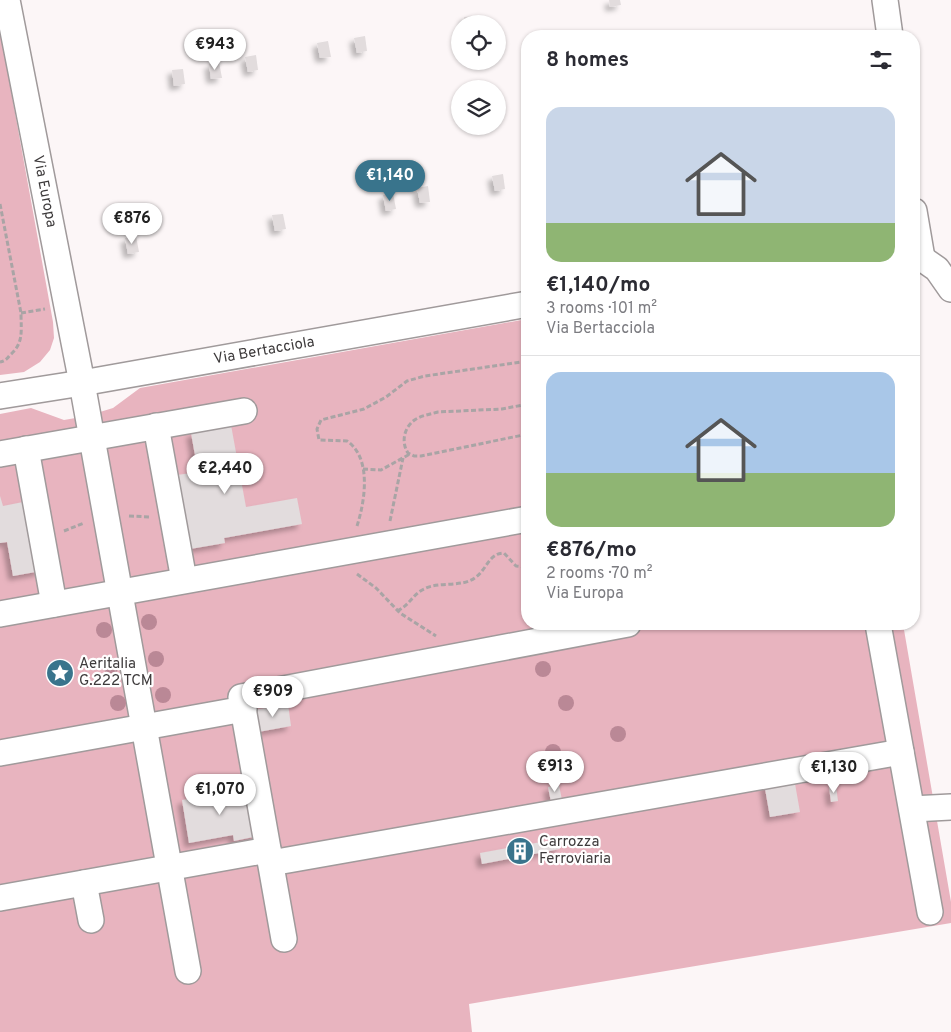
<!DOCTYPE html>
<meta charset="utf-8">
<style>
body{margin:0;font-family:Overpass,sans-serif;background:#f7f7f7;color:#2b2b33;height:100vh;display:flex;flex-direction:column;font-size:19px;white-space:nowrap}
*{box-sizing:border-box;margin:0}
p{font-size:16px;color:#7c7c81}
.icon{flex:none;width:28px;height:28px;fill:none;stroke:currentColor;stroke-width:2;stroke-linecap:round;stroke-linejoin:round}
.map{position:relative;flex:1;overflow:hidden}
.side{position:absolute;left:521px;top:30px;width:399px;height:600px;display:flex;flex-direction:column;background:#fff;border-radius:20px;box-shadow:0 1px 4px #0004}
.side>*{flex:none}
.controls{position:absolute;left:451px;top:15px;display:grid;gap:10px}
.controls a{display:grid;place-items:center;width:55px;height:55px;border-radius:50%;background:#fff;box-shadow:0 1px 4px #0004;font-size:25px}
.price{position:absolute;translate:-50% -42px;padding:0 11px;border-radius:18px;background:#fff;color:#222;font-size:16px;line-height:32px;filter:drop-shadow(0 1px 2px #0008)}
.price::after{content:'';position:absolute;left:50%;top:30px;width:15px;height:11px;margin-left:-8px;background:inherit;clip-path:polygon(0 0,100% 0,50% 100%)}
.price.selected{background:#39748c;color:#fff}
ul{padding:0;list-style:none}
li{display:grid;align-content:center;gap:10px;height:265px;padding:0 25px}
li+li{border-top:1px solid #e1e1e2}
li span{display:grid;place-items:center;height:155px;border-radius:15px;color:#555}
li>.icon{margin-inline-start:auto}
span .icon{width:90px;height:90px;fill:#fffc;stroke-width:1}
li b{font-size:21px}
h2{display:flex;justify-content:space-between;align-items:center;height:60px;padding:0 25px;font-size:21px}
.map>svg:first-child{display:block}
</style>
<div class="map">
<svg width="951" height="1032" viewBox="0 0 951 1032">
<defs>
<filter id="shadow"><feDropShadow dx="-4.5" dy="4.5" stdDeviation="2.5" flood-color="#0004"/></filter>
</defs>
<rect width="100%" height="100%" fill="#fcf6f7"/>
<!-- green -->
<path fill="#e8b4bf" d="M0 30 53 322 54 338 50 350 40 362 24 372 0 375Z
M527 319 528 624H903L951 902V923L469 1004 472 1032H0V414L31 408 64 420 87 416 113 408 140 388Z"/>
<!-- building -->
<path fill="#e2dcdd" filter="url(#shadow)" d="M609 0H620L621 5 610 7Z
M475 16 476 24H465L464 17Z
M365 36 367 51 357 53 354 38Z
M328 41 331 57 320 58 317 43Z
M256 55 258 70 248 72 245 57Z
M219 62 222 78 211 79 209 64Z
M183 69 185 84 174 86 172 70Z
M503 174 505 189 495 191 492 176Z
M428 186 430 202 420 203 417 188Z
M393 193 396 209 386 211 383 195Z
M283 214 286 229 275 231 272 215Z
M136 236 139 252 128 254 125 238Z
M231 425 246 507 297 498 302 524 224 538 225 543 190 549 177 475 198 472 191 433Z
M0 496 3 506 28 501 41 571 13 576 7 542 0 543Z
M288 704 291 726 258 732 254 710Z
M794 778 800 812 770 817 764 783Z
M559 785 562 800 551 802 548 787Z
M836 786 838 801 831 802 829 787Z
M249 788 258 836 234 841 233 835 189 843 182 800Z
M558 839 560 849 482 864 480 853Z"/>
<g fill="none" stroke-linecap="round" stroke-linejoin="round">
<!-- minor casing -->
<g stroke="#a09a9b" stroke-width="28">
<g id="minor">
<path id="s1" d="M7 0 82 383 188 971"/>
<path d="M885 0 890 36"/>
<path d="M914 211 922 258"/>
<path d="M914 253 937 269 951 289"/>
<path id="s2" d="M0 396 82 383 528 304"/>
<path d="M156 426 184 580"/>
<path d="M26 449 54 604"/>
<path d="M0 454 244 411"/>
<path d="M0 614 528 519"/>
<path d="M878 624 930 912"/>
<path d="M0 753 244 709"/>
<path d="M912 809 951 807"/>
<path d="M271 863 901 752"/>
<path d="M84 883 91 920"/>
<path d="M0 898 268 850"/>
<path d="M284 939 241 697 628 624"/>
</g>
</g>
<!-- path -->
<path stroke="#a9a4a5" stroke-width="3" stroke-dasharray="5 2.5" stroke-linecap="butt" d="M0 204 21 313C21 331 24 343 10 355 7 359 5 361 0 362
M21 313 45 309
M528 404 502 409 438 412C431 414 424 415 418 418 405 424 400 441 408 453L414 456H421L528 434
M363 469 381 470 410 454
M129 516 150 517
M390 521 403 458
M357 526C365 501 372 458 347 441L319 440 317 429 321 420 364 409 386 397 407 381 425 376 528 361
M64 531 84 523
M357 574 376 588 400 613 436 636
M397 611C409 606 413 594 424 589 439 581 463 588 476 577 487 569 489 553 504 553L516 566 525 567 528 565"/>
<!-- minor -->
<use href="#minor" stroke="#fff" stroke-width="25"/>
</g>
<!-- trees -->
<g fill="#ba8896">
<circle cx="149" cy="622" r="8"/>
<circle cx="104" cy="630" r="8"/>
<circle cx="156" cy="659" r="8"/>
<circle cx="111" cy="666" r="8"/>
<circle cx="543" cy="669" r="8"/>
<circle cx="163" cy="695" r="8"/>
<circle cx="118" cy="703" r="8"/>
<circle cx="566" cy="703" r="8"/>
<circle cx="618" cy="734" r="8"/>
<circle cx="553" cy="752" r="8"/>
</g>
<!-- icons -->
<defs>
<g id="sight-disc" transform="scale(1.4375)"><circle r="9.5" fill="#39748c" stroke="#fff"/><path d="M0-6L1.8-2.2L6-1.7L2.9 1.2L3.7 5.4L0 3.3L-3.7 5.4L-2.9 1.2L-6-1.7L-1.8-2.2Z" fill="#fff"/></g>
<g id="building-disc" transform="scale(1.4375)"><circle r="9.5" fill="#39748c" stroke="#fff"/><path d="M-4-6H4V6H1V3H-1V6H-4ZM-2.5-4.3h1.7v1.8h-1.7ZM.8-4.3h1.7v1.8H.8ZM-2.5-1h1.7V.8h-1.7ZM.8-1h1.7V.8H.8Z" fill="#fff"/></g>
</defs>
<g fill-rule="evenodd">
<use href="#sight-disc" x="60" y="673"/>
<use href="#building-disc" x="520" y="851"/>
</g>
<g text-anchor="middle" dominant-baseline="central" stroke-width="4.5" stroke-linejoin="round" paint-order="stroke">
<!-- street labels -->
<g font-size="15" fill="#3d3a3b" stroke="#fff">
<text stroke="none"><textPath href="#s1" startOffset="195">Via Europa</textPath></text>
<text stroke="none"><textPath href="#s2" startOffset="268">Via Bertacciola</textPath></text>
</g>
<!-- poi labels -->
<g font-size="15" fill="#3d3a3b" stroke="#fff" text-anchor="start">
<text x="79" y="664">Aeritalia<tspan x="79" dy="17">G.222 TCM</tspan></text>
<text x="539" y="842">Carrozza<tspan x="539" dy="17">Ferroviaria</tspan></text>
</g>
</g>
</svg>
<div class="controls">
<a><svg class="icon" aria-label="locate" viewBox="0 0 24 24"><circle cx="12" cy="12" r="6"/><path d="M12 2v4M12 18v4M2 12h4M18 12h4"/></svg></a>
<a><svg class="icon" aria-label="layers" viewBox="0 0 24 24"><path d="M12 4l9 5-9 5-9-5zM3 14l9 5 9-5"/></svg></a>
</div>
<b class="price" style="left:215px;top:71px">€943</b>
<b class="price selected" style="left:390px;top:202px">€1,140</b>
<b class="price" style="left:132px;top:245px">€876</b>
<b class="price" style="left:225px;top:495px">€2,440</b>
<b class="price" style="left:273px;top:718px">€909</b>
<b class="price" style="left:555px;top:793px">€913</b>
<b class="price" style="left:834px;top:794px">€1,130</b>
<b class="price" style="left:220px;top:816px">€1,070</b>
<section class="side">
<h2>8 homes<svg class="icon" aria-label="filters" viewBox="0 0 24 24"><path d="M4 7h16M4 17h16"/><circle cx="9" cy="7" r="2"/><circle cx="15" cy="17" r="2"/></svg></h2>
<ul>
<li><span style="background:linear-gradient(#c9d6e8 75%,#8fb573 0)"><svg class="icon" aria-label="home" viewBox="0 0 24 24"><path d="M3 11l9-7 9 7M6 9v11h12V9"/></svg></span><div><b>€1,140/mo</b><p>3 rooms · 101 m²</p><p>Via Bertacciola</p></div></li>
<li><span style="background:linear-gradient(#a9c7e8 65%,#8fb573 0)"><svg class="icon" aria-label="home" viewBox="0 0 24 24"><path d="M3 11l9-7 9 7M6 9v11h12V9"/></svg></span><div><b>€876/mo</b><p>2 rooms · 70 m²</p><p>Via Europa</p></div></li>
</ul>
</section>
</div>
